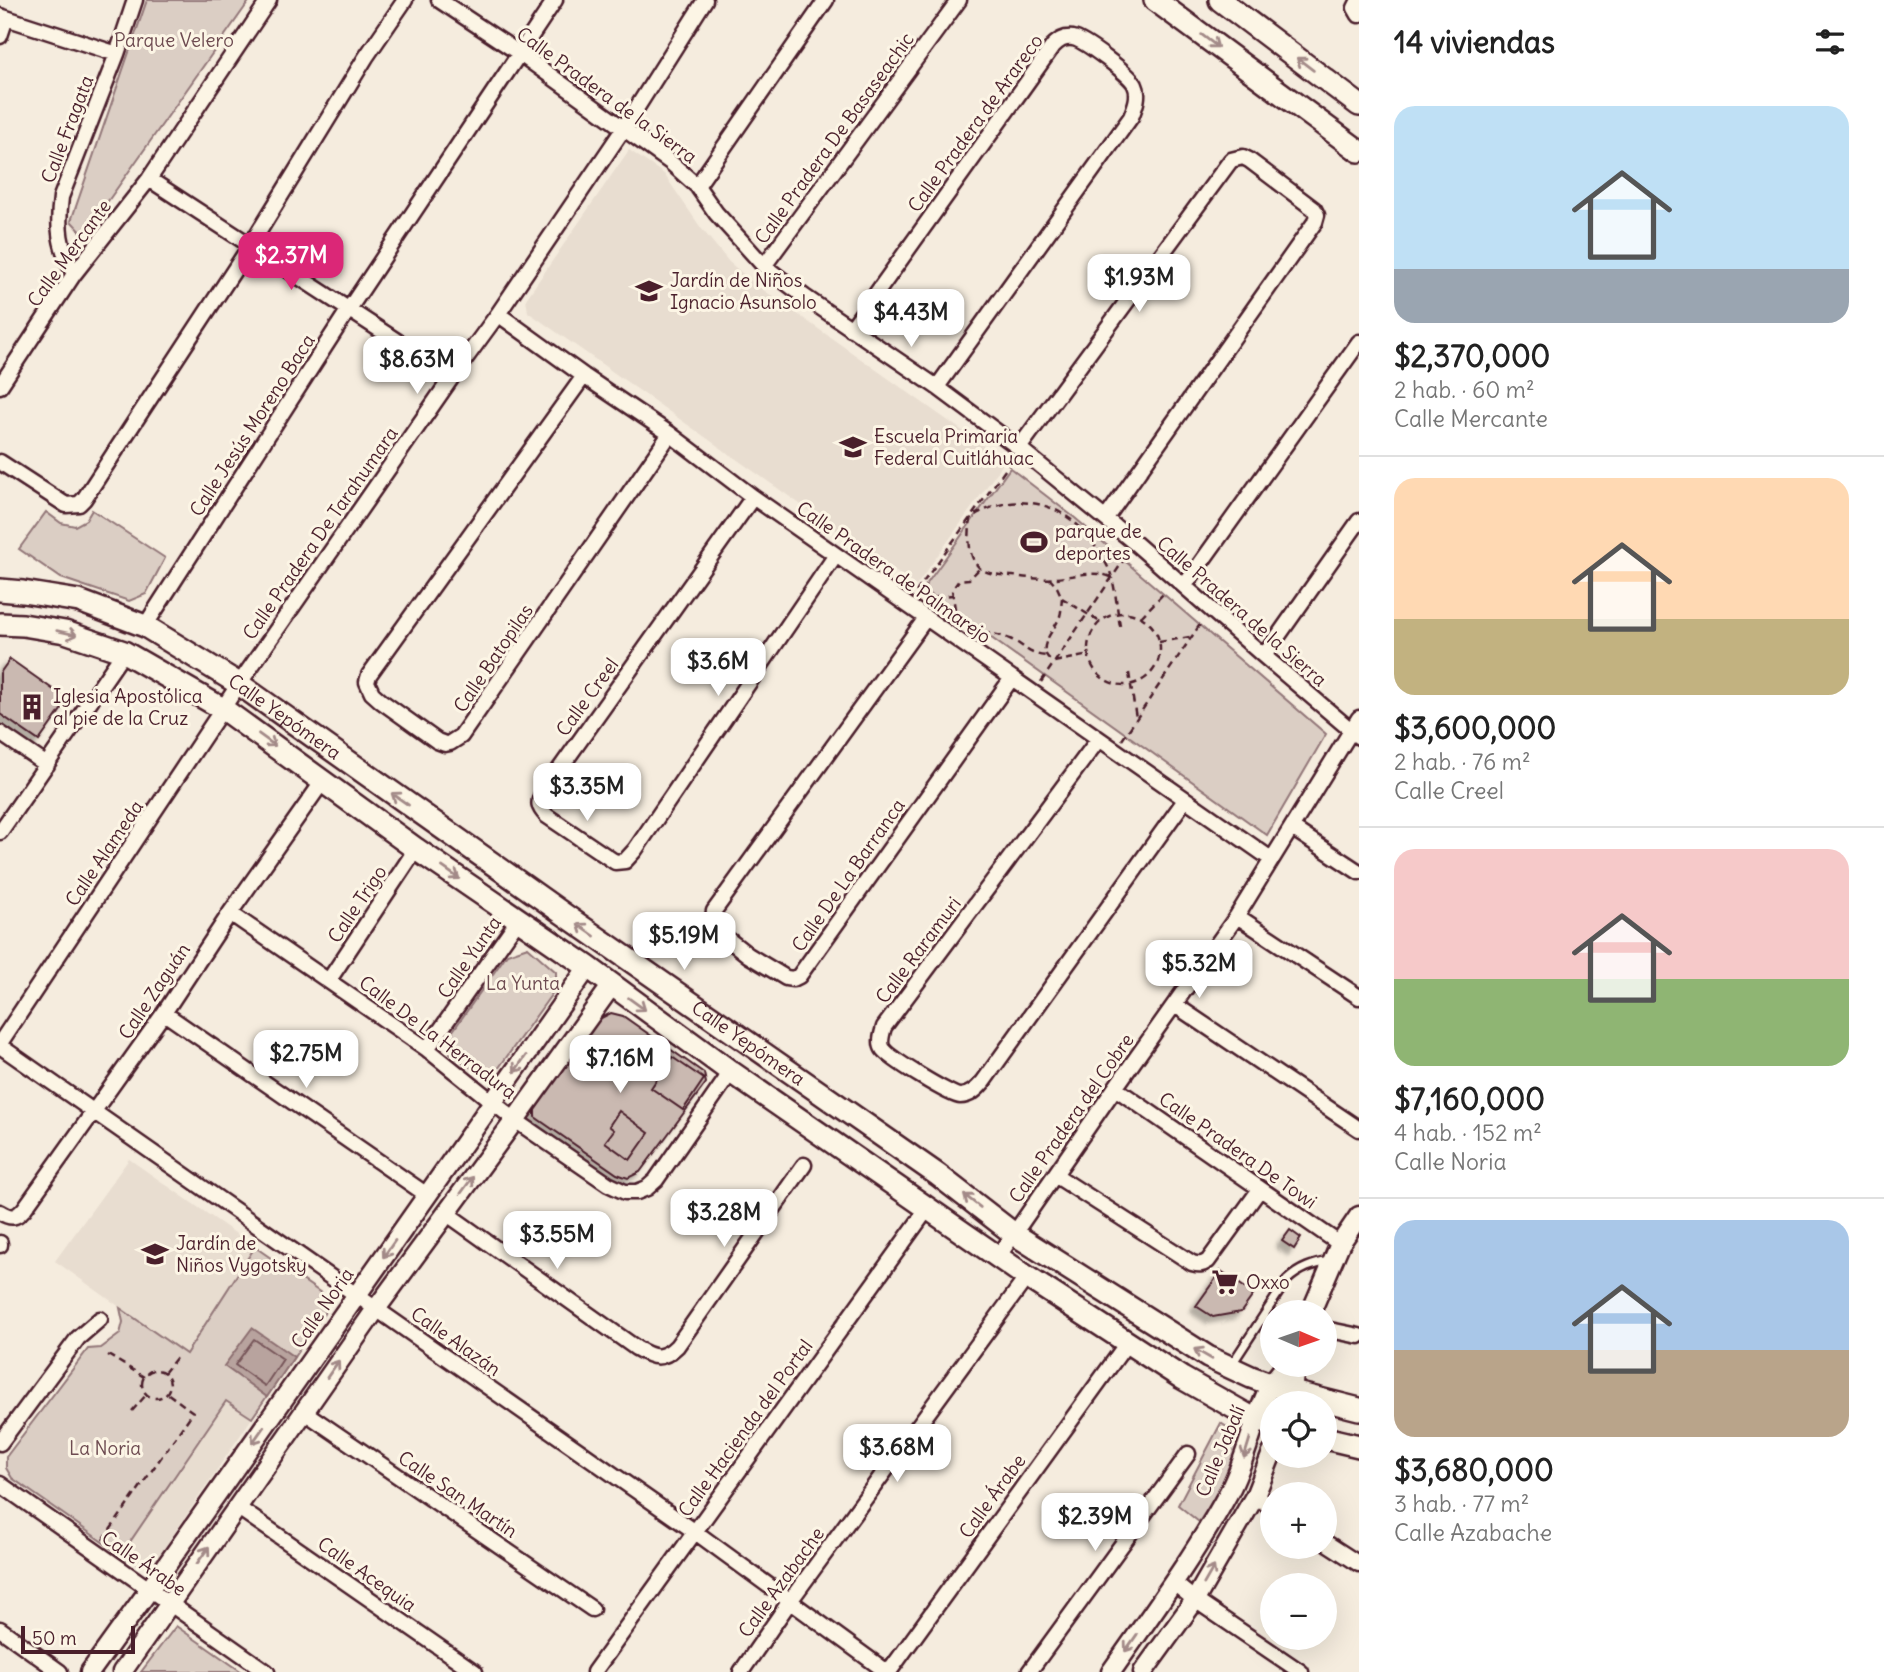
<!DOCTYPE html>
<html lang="es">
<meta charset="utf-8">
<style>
body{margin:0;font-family:Delius,sans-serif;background:#f6f6f6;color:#222;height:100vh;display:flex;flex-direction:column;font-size:26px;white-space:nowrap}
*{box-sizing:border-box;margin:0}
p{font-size:23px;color:#767676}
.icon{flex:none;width:38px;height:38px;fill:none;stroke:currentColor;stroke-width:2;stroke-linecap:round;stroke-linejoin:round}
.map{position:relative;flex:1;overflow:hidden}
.panel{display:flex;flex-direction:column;background:#fff;width:525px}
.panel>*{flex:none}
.needle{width:46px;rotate:92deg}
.fabs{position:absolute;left:1260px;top:1300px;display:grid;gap:14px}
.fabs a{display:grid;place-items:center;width:77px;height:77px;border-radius:50%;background:#fff;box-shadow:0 7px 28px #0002;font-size:35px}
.scale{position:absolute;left:21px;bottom:18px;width:114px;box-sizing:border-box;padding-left:7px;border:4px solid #4a1f2b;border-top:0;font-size:19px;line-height:24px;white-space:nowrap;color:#4a1f2b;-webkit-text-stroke:5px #fcf5e5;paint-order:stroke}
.price{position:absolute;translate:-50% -60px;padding:0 16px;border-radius:14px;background:#fff;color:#222;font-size:23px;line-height:46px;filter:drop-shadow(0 2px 4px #0008)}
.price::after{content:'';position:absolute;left:50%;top:42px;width:21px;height:16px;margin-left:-10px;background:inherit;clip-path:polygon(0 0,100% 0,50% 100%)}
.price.selected{background:#db2777;color:#fff}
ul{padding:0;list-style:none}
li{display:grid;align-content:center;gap:14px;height:371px;padding:0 35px}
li+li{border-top:2px solid #e0e0e0}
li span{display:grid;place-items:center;height:217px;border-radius:21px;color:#555}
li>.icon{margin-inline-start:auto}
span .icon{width:126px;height:126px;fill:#fffc;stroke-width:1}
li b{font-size:30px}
h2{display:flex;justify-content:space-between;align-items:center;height:84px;padding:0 35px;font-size:30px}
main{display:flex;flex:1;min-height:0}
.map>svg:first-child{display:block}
</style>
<main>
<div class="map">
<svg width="1359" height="1672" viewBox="0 0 1359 1672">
<defs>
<filter id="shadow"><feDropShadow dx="-6" dy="6" stdDeviation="2" flood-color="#0004"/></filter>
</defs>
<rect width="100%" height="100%" fill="#f5ecde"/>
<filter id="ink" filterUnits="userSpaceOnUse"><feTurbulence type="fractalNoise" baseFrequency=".0143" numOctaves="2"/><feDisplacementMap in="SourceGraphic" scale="14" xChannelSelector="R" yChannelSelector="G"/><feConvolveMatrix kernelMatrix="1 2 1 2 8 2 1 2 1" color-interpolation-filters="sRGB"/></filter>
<g filter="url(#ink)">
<!-- built -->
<path fill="#e8ddd0" d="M629 150 664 174 701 228 729 262 755 284 1005 461 916 586 528 312 526 299Z
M129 1159 255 1247 186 1354 55 1261Z
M226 1400 252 1418 152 1566H138L121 1555Z"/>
<!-- green -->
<path fill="#dbcec4" stroke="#927678" stroke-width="2" d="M147 0H250L84 235 71 221Z
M1010 468 1075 518 1326 734 1267 835 923 589Z
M92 510 165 558 146 594 129 601 61 578 19 549 46 512 61 523 75 526 86 520Z
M528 947 556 972V988L498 1069 480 1074 450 1053V1035L507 954Z
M255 1247 321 1293 328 1303 325 1312 252 1418 226 1401 121 1555 12 1478 6 1468V1457L88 1349 101 1348 120 1334 123 1322 120 1308 186 1354Z
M1221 1423C1225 1426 1231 1429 1234 1433 1248 1453 1210 1504 1199 1522L1178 1505Z
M176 1626 242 1672H141Z"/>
<!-- water -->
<path fill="#b8a39e" stroke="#8c6e70" stroke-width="2" d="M252 1328 294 1357 267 1397 224 1366Z"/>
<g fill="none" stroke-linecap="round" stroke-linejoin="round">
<!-- shore -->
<path stroke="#765459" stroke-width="2" d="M254 1339 283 1359 265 1386 235 1365Z"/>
</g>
<!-- building -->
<path fill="#cab9b1" stroke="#4a1f2b" stroke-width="2" filter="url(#shadow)" d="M10 659 68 700 39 741 0 714V673Z
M611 1013 623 1016 704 1073 706 1083 640 1172 628 1178 617 1174 535 1117V1109L599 1019Z
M672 1057 704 1079 683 1110 651 1088Z
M619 1111 649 1133 630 1160 605 1142 614 1130 609 1126Z
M1290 1230 1301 1238 1294 1249 1282 1241Z
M1221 1271 1254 1294 1241 1312 1213 1317 1196 1306Z"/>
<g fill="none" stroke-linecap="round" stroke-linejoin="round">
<!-- service casing -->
<g stroke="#4a1f2b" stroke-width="12">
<path id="service" d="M1232 1364 1287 1280C1300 1268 1313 1264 1330 1261"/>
</g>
<!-- minor casing -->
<g stroke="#4a1f2b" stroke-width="19">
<path id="minor" d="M439 0 519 53 670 162 697 186 716 213 764 266 805 297 937 387 1019 448 1135 543 1264 656 1359 737
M1359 0 1355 8 1359 15
M0 16 117 54
M0 36 6 18
M149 179 452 377
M697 186 826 0
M764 266 959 0
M74 274C59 246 57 228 61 197L117 54 135 0
M498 314 584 376 670 434 753 497 1271 859
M851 329 1053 46C1059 40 1064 37 1073 38 1084 40 1131 75 1135 85 1140 95 1135 107 1131 117L937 387
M584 376 369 675 367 682 372 693 381 701 437 741 445 744 450 743 461 736 670 434
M0 386 74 274 149 179 269 0
M1019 448 1231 160 1243 157 1249 160 1314 209 1317 215 1315 222 1106 518
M0 462 66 505 79 504 84 499 250 246 366 57 405 0
M753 497 544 791C537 802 538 807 547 816L615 862 625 861 635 850 836 555
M1185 585 1359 342
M926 618 714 911 712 924 715 929 748 955 786 978 793 979 799 976 1012 678
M145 626 349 309 555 0
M1264 656 1359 521
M0 733 47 765
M1098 740 884 1027C882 1034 879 1043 883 1049 889 1058 951 1096 960 1096 970 1096 977 1089 983 1082L1185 800
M1292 828 1359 872
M0 832 124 652
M230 913 427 1049 515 1120 608 1184 625 1192H637L647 1188 656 1180 731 1072
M1237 916 1359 997
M329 980 416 849
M1175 1005 1359 1129
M164 1013 427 1195
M0 1043 239 684 452 377 498 314 624 128 705 0
M0 1046 694 1531 887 1672
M427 1049 518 920
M1115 1088 1340 1244
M1055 1175 1192 1263C1199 1265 1202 1265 1208 1261L1260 1189
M0 1212C11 1219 16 1218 24 1209L164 1013 230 913 323 781
M446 1213 636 1348C653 1358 662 1361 677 1346L804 1165
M0 1243V1245
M998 1257 1115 1088 1237 916 1359 718
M1325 1329 1359 1336
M303 1411 592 1609
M0 1443 78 1338 100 1319
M0 1484 267 1672
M1255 1496 1272 1508
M237 1507 475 1672
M1325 1542 1359 1564
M1174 1583 1195 1600 1301 1672
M0 1629 60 1672
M594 1672 928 1208
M741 1672 790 1601 1027 1277
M889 1672 1127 1343
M1029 1672 1188 1454"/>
</g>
<!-- tertiary casing -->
<g stroke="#4a1f2b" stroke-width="23">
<path id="tertiary" d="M1311 1312 1340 1244 1359 1216
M1289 1404 1292 1392 1295 1365
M90 1672 149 1590 588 967
M122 1672 376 1309 515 1120 612 985
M1111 1672C1152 1613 1195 1555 1229 1492 1247 1458 1253 1420 1270 1386 1274 1379 1281 1372 1286 1365
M1143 1672 1195 1600 1255 1496 1272 1453"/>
</g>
<!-- secondary casing -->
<g stroke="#4a1f2b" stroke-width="26">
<g id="secondary">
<path d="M1155 0 1359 151"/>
<path d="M1220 0 1359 105"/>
<path id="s1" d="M0 590 23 592 79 601 145 626 239 684 565 915 938 1175 1014 1234 1208 1357 1251 1377 1292 1392 1359 1409"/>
<path d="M0 624 23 625 65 632 124 652 223 709 416 849 588 967 731 1072 1027 1277 1182 1378 1256 1420 1272 1424"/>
<path d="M1325 1438 1359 1446"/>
</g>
</g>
<!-- path -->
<path stroke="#4a1f2b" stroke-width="2.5" stroke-dasharray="7 5" stroke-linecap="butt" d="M1111 577C1094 570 1075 576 1057 578 1042 580 1028 578 1013 576 1003 575 990 575 981 569 966 558 969 533 971 517 1019 489 1068 502 1097 549 1103 558 1109 567 1112 578 1116 593 1117 610 1120 626
M1049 578 1057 587 1062 598 1100 622
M916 592 1011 462
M1062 598C1061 604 1062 610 1060 616 1055 631 1032 650 1054 662L1089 655
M924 599 952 595
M1088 649a36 36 0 1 1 72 0a36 36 0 1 1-72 0Z
M1141 617 1165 592
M957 621 952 590 959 580 969 579 980 568
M971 631C983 633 999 634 1010 639 1026 646 1026 654 1046 656
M1159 642 1190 637
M1129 673 1136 718
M1041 682 1128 554
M1122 740 1201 623
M108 1355 144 1377
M142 1384a14 14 0 1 1 28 0a14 14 0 1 1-28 0Z
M164 1373 177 1357
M132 1411 146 1395
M103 1540 193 1412 167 1393"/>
<!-- service -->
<use href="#service" stroke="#fcf5e5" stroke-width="7"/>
<!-- minor -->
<use href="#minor" stroke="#fcf5e5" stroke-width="14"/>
<!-- tertiary -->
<use href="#tertiary" stroke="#fcf5e5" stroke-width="18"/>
<!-- secondary -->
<use href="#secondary" stroke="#fcf5e5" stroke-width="21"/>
</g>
<!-- one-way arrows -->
<defs><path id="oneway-shaft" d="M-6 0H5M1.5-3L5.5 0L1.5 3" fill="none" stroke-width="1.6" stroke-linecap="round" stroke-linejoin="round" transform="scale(1.75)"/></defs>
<g stroke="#a38a88">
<use href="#oneway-shaft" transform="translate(1210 41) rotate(37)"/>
<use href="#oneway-shaft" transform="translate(1305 64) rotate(-143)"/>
<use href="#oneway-shaft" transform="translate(67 633) rotate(13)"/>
<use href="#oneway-shaft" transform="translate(267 740) rotate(36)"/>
<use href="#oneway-shaft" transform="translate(400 799) rotate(-145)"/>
<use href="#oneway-shaft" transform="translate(451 873) rotate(35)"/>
<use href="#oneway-shaft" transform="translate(586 930) rotate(-145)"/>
<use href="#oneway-shaft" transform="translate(637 1004) rotate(36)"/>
<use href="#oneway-shaft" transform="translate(520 1064) rotate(125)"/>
<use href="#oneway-shaft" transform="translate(467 1185) rotate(-54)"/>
<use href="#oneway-shaft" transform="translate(972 1201) rotate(-142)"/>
<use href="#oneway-shaft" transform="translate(389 1249) rotate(125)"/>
<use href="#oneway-shaft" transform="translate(1203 1354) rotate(-150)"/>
<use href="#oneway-shaft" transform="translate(333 1369) rotate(-55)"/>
<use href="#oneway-shaft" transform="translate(258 1435) rotate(125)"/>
<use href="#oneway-shaft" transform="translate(1247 1448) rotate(107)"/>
<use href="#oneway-shaft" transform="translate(203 1555) rotate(-55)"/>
<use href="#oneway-shaft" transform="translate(1209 1575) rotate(-60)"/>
<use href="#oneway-shaft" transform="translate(1131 1643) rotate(125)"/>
</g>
</g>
<!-- icons -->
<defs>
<g id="school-bare" transform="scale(2.1)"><path d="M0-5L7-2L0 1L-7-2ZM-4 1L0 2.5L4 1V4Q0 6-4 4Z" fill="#4a1f2b" stroke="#fcf5e5" stroke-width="2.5" paint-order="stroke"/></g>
<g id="stadium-bare" transform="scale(2.1)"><path d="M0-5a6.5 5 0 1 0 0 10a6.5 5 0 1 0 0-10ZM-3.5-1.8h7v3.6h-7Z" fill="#4a1f2b" stroke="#fcf5e5" stroke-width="2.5" paint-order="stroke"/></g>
<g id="building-bare" transform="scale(2.1)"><path d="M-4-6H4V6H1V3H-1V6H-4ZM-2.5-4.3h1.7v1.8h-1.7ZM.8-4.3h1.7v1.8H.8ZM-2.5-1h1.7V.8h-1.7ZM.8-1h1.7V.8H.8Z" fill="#4a1f2b" stroke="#fcf5e5" stroke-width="2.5" paint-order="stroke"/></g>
<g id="supermarket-bare" transform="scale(2.1)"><path d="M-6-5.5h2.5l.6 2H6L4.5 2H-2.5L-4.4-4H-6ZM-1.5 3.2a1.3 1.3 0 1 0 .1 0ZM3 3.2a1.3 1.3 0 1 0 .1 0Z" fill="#4a1f2b" stroke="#fcf5e5" stroke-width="2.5" paint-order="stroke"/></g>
</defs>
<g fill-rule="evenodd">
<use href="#school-bare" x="649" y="291"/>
<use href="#school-bare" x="853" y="447"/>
<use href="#stadium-bare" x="1034" y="542"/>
<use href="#building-bare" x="32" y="707"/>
<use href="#school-bare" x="155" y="1254"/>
<use href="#supermarket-bare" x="1225" y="1282"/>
</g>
<g text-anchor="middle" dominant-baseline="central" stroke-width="6" stroke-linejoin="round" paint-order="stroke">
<!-- park labels -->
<g font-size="19" fill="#6e4b51" stroke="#fcf5e5">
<text x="174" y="40">Parque Velero</text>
<text x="523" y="983">La Yunta</text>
<text x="105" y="1448">La Noria</text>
</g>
<!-- street labels -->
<g font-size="19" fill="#4a1f2b" stroke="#fcf5e5">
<text transform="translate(607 95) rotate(36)">Calle Pradera de la Sierra</text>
<text transform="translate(975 123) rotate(-54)">Calle Pradera de Arareco</text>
<text transform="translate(67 129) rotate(-69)">Calle Fragata</text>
<text transform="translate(834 138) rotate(-54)">Calle Pradera De Basaseachic</text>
<text transform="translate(69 253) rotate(-54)">Calle Mercante</text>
<text transform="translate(252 425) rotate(-57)">Calle Jesús Moreno Baca</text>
<text transform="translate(320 533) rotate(-55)">Calle Pradera De Tarahumara</text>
<text transform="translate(894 572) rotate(35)">Calle Pradera de Palmarejo</text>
<text transform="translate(1242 611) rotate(41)">Calle Pradera de la Sierra</text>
<text transform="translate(493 658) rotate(-56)">Calle Batopilas</text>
<text transform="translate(587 697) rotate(-54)">Calle Creel</text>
<text stroke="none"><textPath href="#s1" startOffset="317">Calle Yepómera</textPath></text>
<text transform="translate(104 853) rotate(-56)">Calle Alameda</text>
<text transform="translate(848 875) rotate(-55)">Calle De La Barranca</text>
<text transform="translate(357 904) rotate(-56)">Calle Trigo</text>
<text transform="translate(918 950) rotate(-53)">Calle Raramuri</text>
<text transform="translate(469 957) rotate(-55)">Calle Yunta</text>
<text transform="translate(154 991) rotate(-56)">Calle Zaguán</text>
<text transform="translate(438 1037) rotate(37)">Calle De La Herradura</text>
<text stroke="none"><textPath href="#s1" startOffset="884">Calle Yepómera</textPath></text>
<text transform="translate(1071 1118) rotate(-55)">Calle Pradera del Cobre</text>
<text transform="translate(1238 1150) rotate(35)">Calle Pradera De Towi</text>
<text transform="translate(322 1308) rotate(-55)">Calle Noria</text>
<text transform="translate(456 1341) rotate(35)">Calle Alazán</text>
<text transform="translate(745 1428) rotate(-54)">Calle Hacienda del Portal</text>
<text transform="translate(1220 1451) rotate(-67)">Calle Jabalí</text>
<text transform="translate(458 1494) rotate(34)">Calle San Martín</text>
<text transform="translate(992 1496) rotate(-54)">Calle Árabe</text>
<text transform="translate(144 1563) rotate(35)">Calle Árabe</text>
<text transform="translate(367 1574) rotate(35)">Calle Acequia</text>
<text transform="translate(781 1582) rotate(-54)">Calle Azabache</text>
</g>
<!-- poi labels -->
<g font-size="19" fill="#4a1f2b" stroke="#fcf5e5" text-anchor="start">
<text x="670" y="280">Jardín de Niños<tspan x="670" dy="22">Ignacio Asunsolo</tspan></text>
<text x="874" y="436">Escuela Primaria<tspan x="874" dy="22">Federal Cuitláhuac</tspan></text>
<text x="1055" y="531">parque de<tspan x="1055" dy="22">deportes</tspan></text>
<text x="53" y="696">Iglesia Apostólica<tspan x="53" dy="22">al pie de la Cruz</tspan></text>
<text x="176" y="1243">Jardín de<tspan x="176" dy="22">Niños Vygotsky</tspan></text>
<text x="1246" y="1282">Oxxo</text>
</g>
</g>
</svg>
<div class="fabs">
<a><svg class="needle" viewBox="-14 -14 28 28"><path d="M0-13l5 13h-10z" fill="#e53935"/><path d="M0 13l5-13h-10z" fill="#767676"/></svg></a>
<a><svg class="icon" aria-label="locate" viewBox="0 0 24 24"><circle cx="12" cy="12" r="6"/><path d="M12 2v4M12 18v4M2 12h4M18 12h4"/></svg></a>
<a>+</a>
<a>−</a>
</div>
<div class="scale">50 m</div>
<b class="price selected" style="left:291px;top:292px">$2.37M</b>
<b class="price" style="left:1139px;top:314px">$1.93M</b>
<b class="price" style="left:911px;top:349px">$4.43M</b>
<b class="price" style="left:417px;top:396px">$8.63M</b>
<b class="price" style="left:718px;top:698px">$3.6M</b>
<b class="price" style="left:587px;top:823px">$3.35M</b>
<b class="price" style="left:684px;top:972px">$5.19M</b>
<b class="price" style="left:1199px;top:1000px">$5.32M</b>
<b class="price" style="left:306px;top:1090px">$2.75M</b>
<b class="price" style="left:620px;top:1095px">$7.16M</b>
<b class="price" style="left:724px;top:1249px">$3.28M</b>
<b class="price" style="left:557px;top:1271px">$3.55M</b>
<b class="price" style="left:897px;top:1484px">$3.68M</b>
<b class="price" style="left:1095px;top:1553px">$2.39M</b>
</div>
<section class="panel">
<h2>14 viviendas<svg class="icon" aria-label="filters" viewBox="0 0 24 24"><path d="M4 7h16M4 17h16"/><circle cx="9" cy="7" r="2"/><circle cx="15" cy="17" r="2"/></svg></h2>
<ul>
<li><span style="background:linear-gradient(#bfe0f5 75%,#9aa5b1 0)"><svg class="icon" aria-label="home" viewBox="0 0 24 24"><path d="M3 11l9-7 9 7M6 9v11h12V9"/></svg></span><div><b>$2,370,000</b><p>2 hab. · 60 m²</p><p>Calle Mercante</p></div></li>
<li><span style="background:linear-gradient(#ffd9b3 65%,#c2b280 0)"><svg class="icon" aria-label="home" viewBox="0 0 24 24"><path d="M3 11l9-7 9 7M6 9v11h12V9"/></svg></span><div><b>$3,600,000</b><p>2 hab. · 76 m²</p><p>Calle Creel</p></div></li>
<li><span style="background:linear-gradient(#f6c9c9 60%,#8fb573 0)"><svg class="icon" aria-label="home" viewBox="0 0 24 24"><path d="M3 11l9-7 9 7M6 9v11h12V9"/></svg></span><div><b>$7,160,000</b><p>4 hab. · 152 m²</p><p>Calle Noria</p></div></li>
<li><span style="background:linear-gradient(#a9c7e8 60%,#b9a48a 0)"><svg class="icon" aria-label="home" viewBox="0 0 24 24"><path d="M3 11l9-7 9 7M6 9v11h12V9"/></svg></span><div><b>$3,680,000</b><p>3 hab. · 77 m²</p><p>Calle Azabache</p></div></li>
</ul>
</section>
</main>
